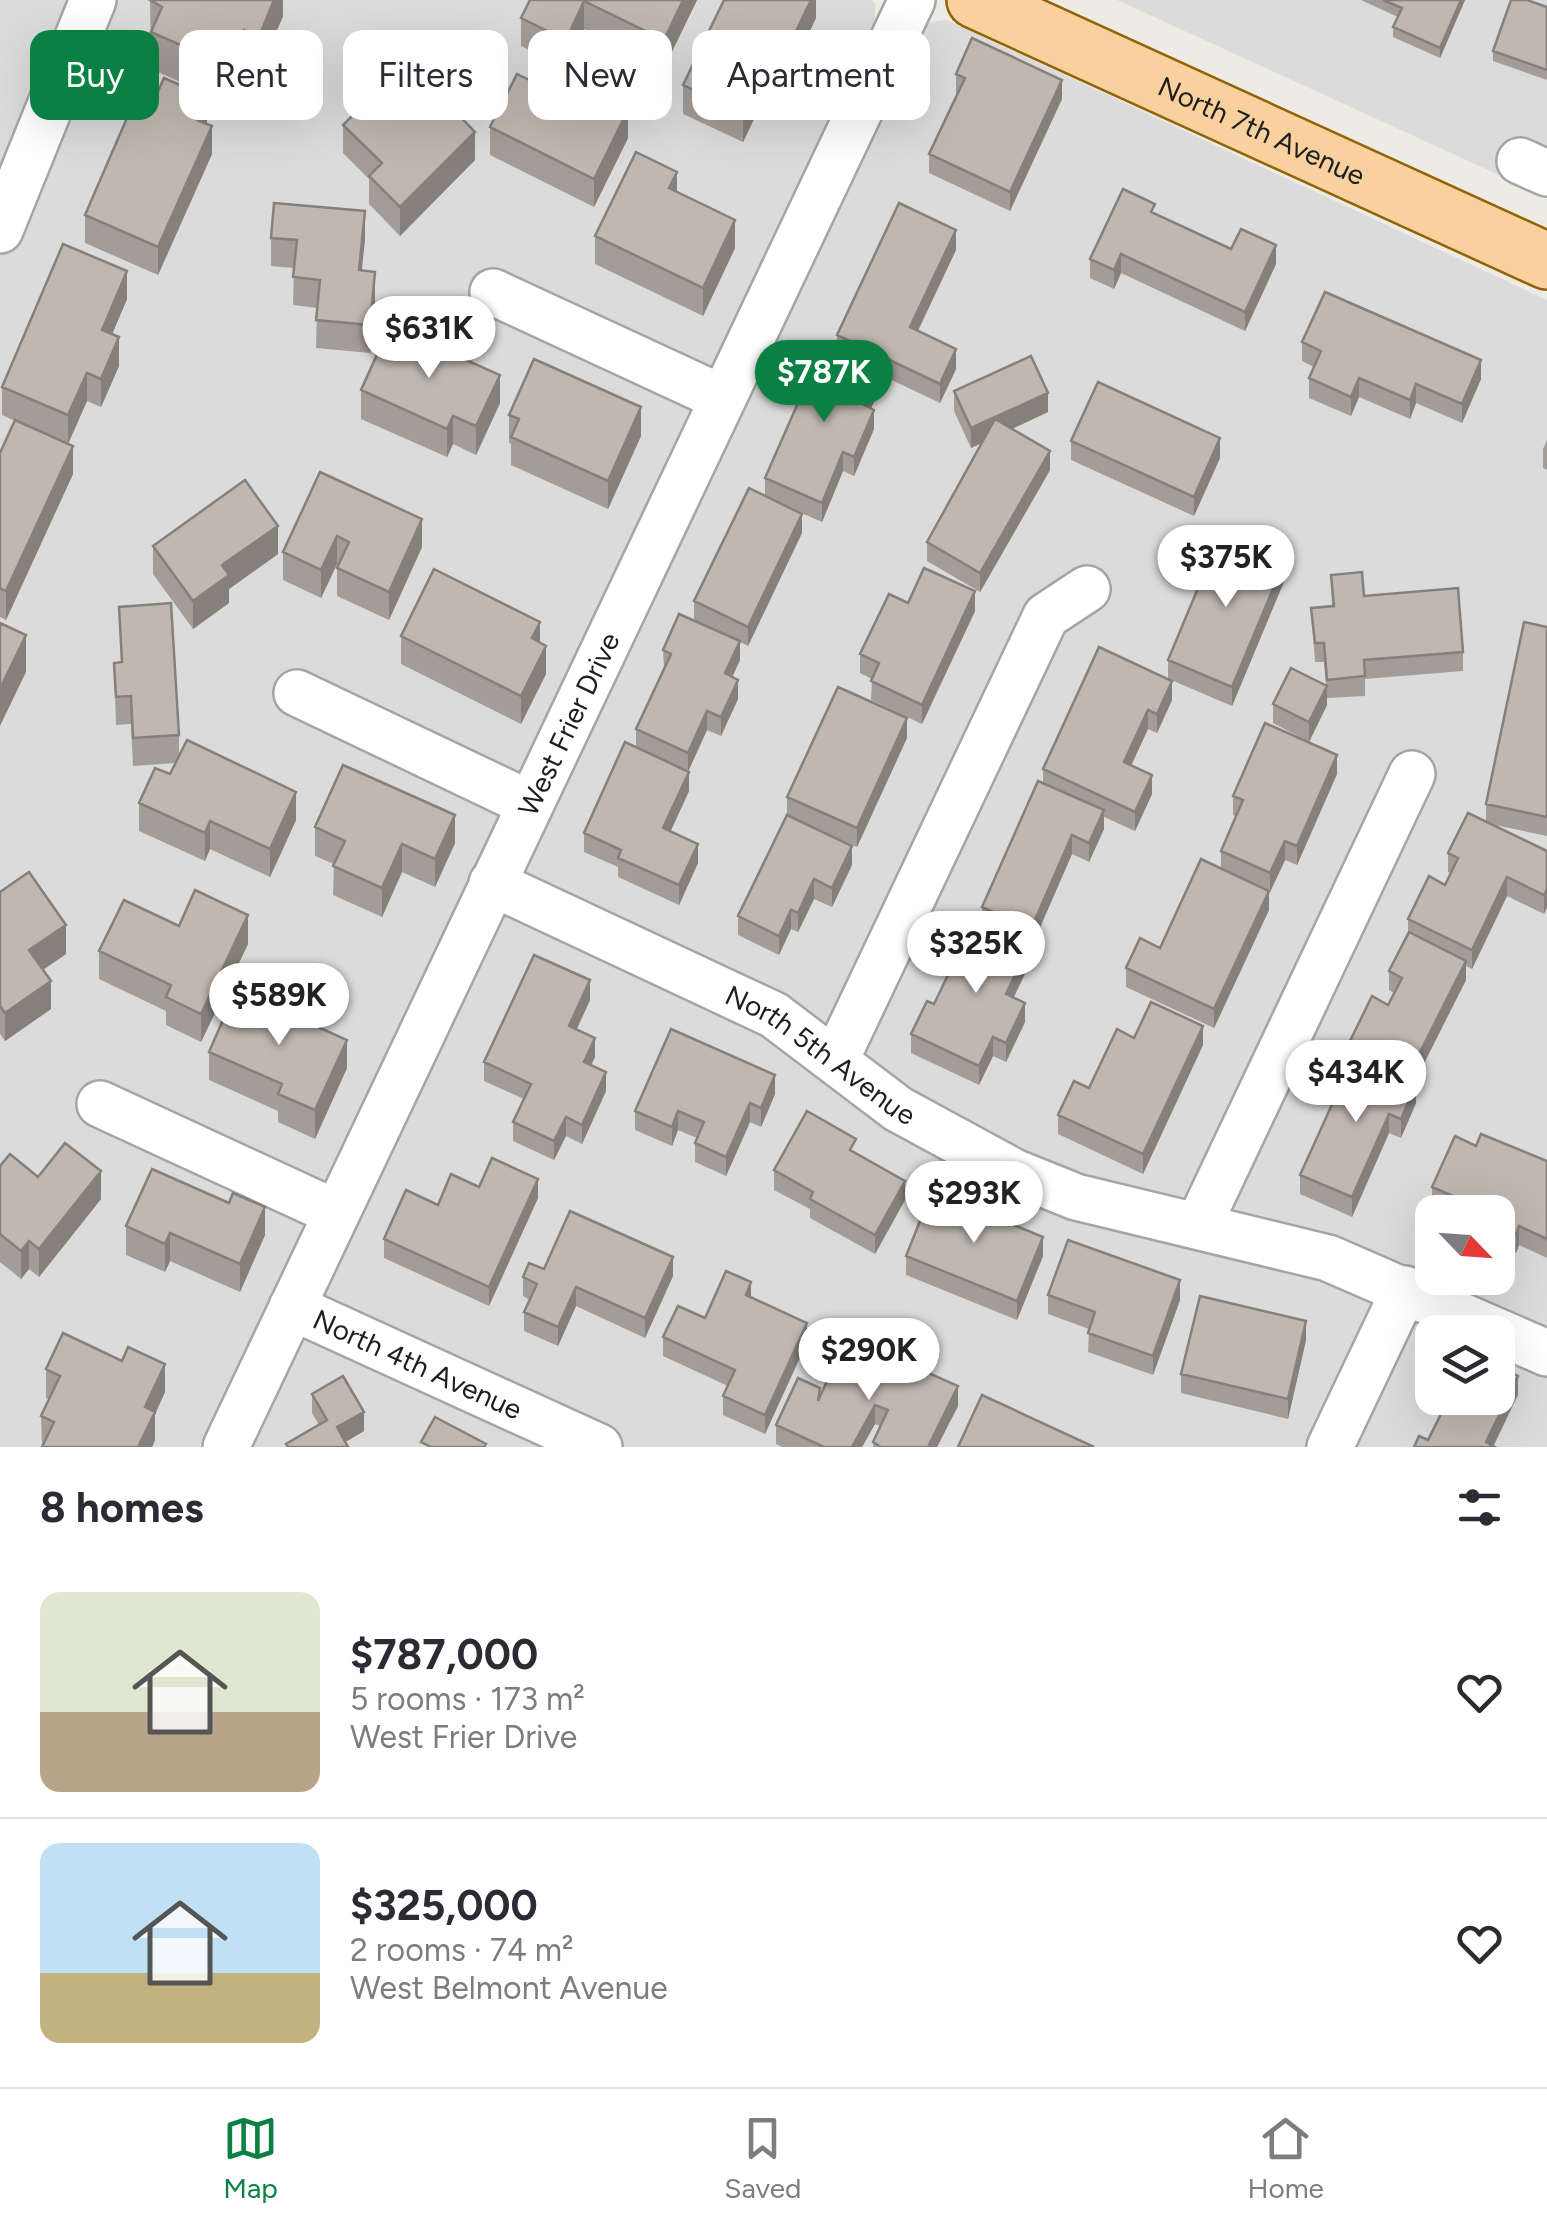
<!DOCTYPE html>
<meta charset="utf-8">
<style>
body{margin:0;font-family:Figtree,sans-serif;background:#f7f7f7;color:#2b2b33;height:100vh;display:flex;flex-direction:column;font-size:38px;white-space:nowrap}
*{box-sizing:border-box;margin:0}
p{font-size:32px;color:#7c7c81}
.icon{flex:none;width:55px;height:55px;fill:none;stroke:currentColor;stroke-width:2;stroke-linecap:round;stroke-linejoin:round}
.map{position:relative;height:1447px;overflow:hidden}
.drawer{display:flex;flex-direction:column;background:#fff;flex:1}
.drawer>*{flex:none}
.guide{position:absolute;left:30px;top:30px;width:1000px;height:90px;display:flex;gap:20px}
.needle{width:65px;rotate:115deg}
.tools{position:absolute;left:1415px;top:1195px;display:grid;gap:20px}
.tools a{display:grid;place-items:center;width:100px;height:100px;border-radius:20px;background:#fff;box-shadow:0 10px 40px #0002;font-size:50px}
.price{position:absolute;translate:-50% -85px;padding:0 22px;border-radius:35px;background:#fff;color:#222;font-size:32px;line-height:65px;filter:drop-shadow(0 2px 5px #0008)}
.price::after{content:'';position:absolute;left:50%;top:60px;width:30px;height:22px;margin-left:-15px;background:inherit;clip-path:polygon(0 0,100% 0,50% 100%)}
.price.active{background:#0b8043;color:#fff}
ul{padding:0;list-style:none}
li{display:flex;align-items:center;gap:30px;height:250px;padding:0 40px}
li+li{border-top:2px solid #e1e1e2}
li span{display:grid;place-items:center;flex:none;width:280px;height:200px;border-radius:20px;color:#555}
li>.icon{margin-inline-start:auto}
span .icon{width:120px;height:120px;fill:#fffc;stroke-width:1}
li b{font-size:42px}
h2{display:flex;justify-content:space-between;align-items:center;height:120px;padding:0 40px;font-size:42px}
.tag{padding:0 35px;border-radius:20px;background:#fff;box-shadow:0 10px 40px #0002;font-size:35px;line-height:90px}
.tag.active{background:#0b8043;color:#fff}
.dock{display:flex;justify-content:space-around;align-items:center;height:140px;border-top:2px solid #e1e1e2;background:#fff;font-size:28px;color:#7c7c81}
.dock a{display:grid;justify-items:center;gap:5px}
.dock .active{color:#0b8043}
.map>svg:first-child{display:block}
</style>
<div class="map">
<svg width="1547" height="1447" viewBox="0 0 1547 1447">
<rect width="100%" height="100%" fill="#eeebe4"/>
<!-- residential -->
<path fill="#dcdbdb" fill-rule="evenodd" d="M0 0H872L875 4V25L199 1447H0Z
M1117 0H1547V197Z
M947 20 1547 300V1447H248L917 33 931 22ZM1432 1212H1498V1278H1432ZM1432 1332H1498V1398H1432Z"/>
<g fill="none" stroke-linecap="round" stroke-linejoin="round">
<!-- minor casing -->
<g stroke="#a5a5a5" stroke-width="50">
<g id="minor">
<path d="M1520 161 1547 173"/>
<path d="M0 230 93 0"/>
<path d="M493 292 722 398"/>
<path d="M297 693 530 804"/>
<path id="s1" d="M492 883 774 1015 898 1109 1014 1172 1076 1197 1328 1258 1547 1353"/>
<path d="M836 1059 1046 616 1087 589"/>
<path d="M100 1104 336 1213"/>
<path d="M1199 1224 1412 774"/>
<path id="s2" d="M292 1307 599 1447"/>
<path id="s3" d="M226 1447 912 0"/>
<path d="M1330 1447 1405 1289"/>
</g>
</g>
<!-- major casing -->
<g stroke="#926305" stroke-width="60">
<g id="major">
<path id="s4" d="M975 0 1547 261"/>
</g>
</g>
<!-- minor -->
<use href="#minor" stroke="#fff" stroke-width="45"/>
<!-- major -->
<use href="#major" stroke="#f9d19f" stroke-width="55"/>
</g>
<!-- wall -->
<path fill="#a49d97" d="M150 0H283V16L259 73 244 67 228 103 151 69Z
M530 0H697L664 68 584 29 566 68 521 46V18Z
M816 0V18L777 99 766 94 743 142 683 114V85Z
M1361 0H1465L1440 58 1393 37V27L1398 17Z
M1547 7V80L1493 61V51Z
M956 74 1062 99 1010 211 929 173V154L957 94 956 93Z
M149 112 207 124 212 154 158 275 85 243V215Z
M343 125 475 160 400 236 369 204V179L343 153Z
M490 127 628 138 594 207 490 155Z
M677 192 735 248 703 316 595 264V236Z
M1155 214 1231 249 1276 264 1245 331 1121 273 1114 289 1090 278V259Z
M271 238 365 239 361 270 375 300 370 353 316 348 317 308 293 305 294 268 271 266Z
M956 250 918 331 956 369 940 403 879 374V390L871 408 874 429 854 476 843 471 822 522 783 505 802 533 748 646 740 642V660L732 677 738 699 721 736 707 730 688 771 689 791 670 832 698 863 679 905 618 877V867L584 852V833L636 748V729L664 669 663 650 694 620V601L765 496V478L837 352V335Z
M127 299 112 334 119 366 101 407 87 401 68 444 73 474 6 620 0 617V453L15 421 2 415V387Z
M1302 342 1481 379 1462 423 1416 403 1410 419 1359 397 1351 416 1309 398V378L1314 367 1302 361Z
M361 390 500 403 476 455 453 444 447 457 361 419Z
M954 391 1048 412 1012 429 1050 470 980 592 927 561V542L982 443 971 448 954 411Z
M509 415 641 436 608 509 511 465V444L509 443Z
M1547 440V470L1543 468V449Z
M1071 441 1220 458 1194 516 1071 460Z
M320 472 422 547 389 620 337 596V568L339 565 337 564 321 598 283 580V552Z
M153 546 278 554 229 589V603L193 629 153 574Z
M1331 575 1364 596 1463 652V671L1365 679V696L1327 698V705L1309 742 1273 723V704L1326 686 1324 662H1315L1311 608 1332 606Z
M1285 579 1232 706 1171 680 1172 700 1157 733 1148 729 1131 765 1152 794 1135 831 1104 817V829L1089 862 1072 854 1031 948 1029 947V965L1014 997 1025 1022 1006 1062 993 1056 979 1085 911 1053V1034L934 1004 982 923V907L1043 783V769L1168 679V660Z
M908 603 975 611 922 724 871 700 872 679 860 673V654Z
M119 607 179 735V756L296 820 270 877 210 849 205 861 139 831V803L170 774 176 763 133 766 131 724 116 725 114 663 121 662Z
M1547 627V836L1495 825 1547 851 1544 914 1507 896 1472 969 1466 966V980L1414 1083 1416 1103 1401 1138 1389 1133 1352 1217 1300 1194V1175L1351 1061 1350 1060V1041L1388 1005 1394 993 1389 990V971L1408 933V919L1445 885 1451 873 1448 872V853L1486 821V804Z
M401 636 540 642 546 674 521 724 401 664Z
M907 738 857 847 816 829 852 865 832 907 814 899 798 932 791 929 779 955 738 935V916L787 815V797Z
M1337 774 1297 865 1285 860 1270 892H1269V910L1214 1028 1126 987V968L1160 948 1221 868V851L1236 816 1233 815V796Z
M315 827 455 843 435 887 402 872 382 917 333 895 334 864 315 856Z
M0 892 66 954 43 970 51 1009 5 1041 0 1034Z
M179 926 248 944 201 1042 166 1025V1011L99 979V951Z
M590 1000 577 1029 595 1057 591 1065 606 1091 582 1144 566 1136 554 1160 513 1141V1122L524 1099 484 1081V1062Z
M1134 1038 1203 1045 1143 1174 1058 1134V1115L1089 1088Z
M209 1052 347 1068 315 1139 278 1122V1111L209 1080Z
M775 1094 761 1127 750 1122 726 1176 695 1162V1143L697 1138 678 1130 672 1146 635 1130V1111Z
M1476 1146 1547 1161V1258L1519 1245 1516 1253 1498 1244V1212H1446L1432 1206V1187Z
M856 1153 905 1200 875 1254 810 1218V1209L774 1190V1170Z
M0 1166 38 1177 101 1199 39 1277 29 1269 21 1279 0 1262Z
M538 1198 489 1306 384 1258V1239L438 1205Z
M126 1226 265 1235 240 1292 170 1261 165 1272 126 1255Z
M906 1256H1043L1017 1320 906 1275Z
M544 1269 673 1276 645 1338 576 1306 558 1346 524 1331V1312L530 1300 523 1296V1277Z
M1048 1295 1180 1300 1153 1375 1088 1352 1089 1329 1048 1314Z
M751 1298 807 1342 765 1434 723 1415V1396L728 1386 663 1356V1337Z
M1306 1340 1288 1419 1181 1393V1374Z
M46 1369 165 1392 155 1414V1440L152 1447H42L41 1416 49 1399 46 1398Z
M312 1394 364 1431 345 1442 348 1447H286V1444L319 1425 312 1413Z
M1518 1395 1428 1440 1443 1408 1438 1406V1398H1498Z
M820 1397 958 1406 937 1447H873V1442L880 1426 875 1424 862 1447H782L776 1444V1425Z"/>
<!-- shaded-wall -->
<path fill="#86807b" d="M274 0H283V16L259 73V37Z
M683 0H697L664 68V40Z
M811 0H816V18L777 99V71Z
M1461 0H1465L1440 58V48Z
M584 1V29L566 68V40Z
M244 30V67L228 103V66Z
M766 66V94L743 142V114Z
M1062 80V99L1010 211V192Z
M207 97V125L197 120Z
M628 110V138L594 207V179Z
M212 126V154L158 275V247Z
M475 132V160L400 236V207Z
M677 172V200L669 188Z
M365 211V239L359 298V270Z
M735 220V248L703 316V288Z
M956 230V250L910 347V327Z
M1276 245V264L1245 331V312Z
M1121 254V273L1114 289V270Z
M127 271V299L102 358V330Z
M375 272V300L370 353V325Z
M119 337V366L101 407V379Z
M956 349V369L940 403V384Z
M1481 360V379L1462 423V404Z
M879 371V390L864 425V405Z
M87 373V401L68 444V415Z
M500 375V403L476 455V426Z
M1359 378V397L1351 416V397Z
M1416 384V403L1410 419V400Z
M1048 393V412L971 448V428Z
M641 407V436L608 509V481Z
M874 410V429L854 476V457Z
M453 416V444L447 457V429Z
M1220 438V458L1194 516V497Z
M73 446V474L6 620V591Z
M1050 451V470L980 592V573Z
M843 452V471L822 522V503Z
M802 514V533L748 646V627Z
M422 519V547L389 620V592Z
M278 526V554L229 589V603L193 629V601L222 565Z
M337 536V564L321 598V570Z
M1285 560V579L1232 706V687Z
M975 591V611L922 724V705Z
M540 622V650L532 638Z
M26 635V672L0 726V689Z
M740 641V660L725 693V673Z
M546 646V674L521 724V696Z
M738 680V699L721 736V717Z
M1172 681V700L1157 733V714Z
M1327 686V705L1309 742V722Z
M1148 710V729L1124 781V762Z
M707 711V730L688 772V753Z
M907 718V738L857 847V828Z
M1337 755V774L1297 865V846Z
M689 772V791L663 848V828Z
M1152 775V794L1135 831V812Z
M296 792V820L270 877V849Z
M1104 810V829L1089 862V843Z
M455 815V843L435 887V859Z
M210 821V849L205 861V833Z
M1072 835V854L1031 948V929Z
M1285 841V860L1270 892V873Z
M402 844V872L382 917V888Z
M698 844V863L679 905V885Z
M852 846V865L832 907V888Z
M1507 877V896L1472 969V950Z
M814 879V899L798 932V913Z
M1547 889V908L1544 914V895Z
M1269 891V910L1214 1028V1009Z
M791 910V929L779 955V936Z
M248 915V944L201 1042V1014Z
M66 925V954L29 979V950Z
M1029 946V965L1006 1013V994Z
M1466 961V980L1410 1091V1072Z
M590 980V1000L569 1045V1026Z
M51 981V1009L5 1041V1013Z
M1025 1003V1022L1006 1062V1043Z
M1203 1026V1045L1143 1174V1154Z
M993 1037V1056L979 1085V1066Z
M595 1038V1057L584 1081V1062Z
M347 1040V1068L315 1139V1110Z
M606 1072V1091L582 1144V1125Z
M775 1075V1094L761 1127V1108Z
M1416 1084V1103L1401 1138V1119Z
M750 1103V1122L726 1176V1157Z
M678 1111V1130L672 1146V1127Z
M1389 1114V1133L1352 1217V1197Z
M566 1117V1136L554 1160V1141Z
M101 1171V1199L39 1277V1249Z
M538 1179V1198L489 1306V1287Z
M905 1181V1200L875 1254V1235Z
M265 1207V1235L240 1292V1264Z
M1519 1226V1245L1516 1253V1234Z
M170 1233V1261L165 1272V1244Z
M1043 1237V1256L1017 1320V1301Z
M29 1241V1269L21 1279V1251Z
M673 1257V1276L645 1338V1318Z
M1180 1280V1300L1153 1375V1356Z
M751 1282V1301L746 1295Z
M576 1287V1306L558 1346V1327Z
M1306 1321V1340L1288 1419V1399Z
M807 1323V1342L765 1434V1415Z
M165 1364V1392L155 1414V1440L152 1447H138L145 1407Z
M1518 1376V1395L1493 1447 1486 1442Z
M958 1386V1406L937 1447H928Z
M875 1405V1424L862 1447H852Z
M364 1412V1431L337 1447V1427Z"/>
<!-- building -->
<path fill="#bfb7b0" stroke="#86807b" stroke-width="2.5" d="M150 0H274L259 37 244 30 228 66 151 32 162 7Z
M530 0H683L664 40 584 1 566 40 521 18Z
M724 0H811L777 71 766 66 743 114 683 85Z
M1383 0H1461L1440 48 1393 27 1402 8Z
M1511 0H1527L1547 7V70L1493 51Z
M972 38 1062 80 1010 192 929 154 965 78 956 74Z
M396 72 434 110 444 100 475 132 400 207 369 176 382 163 343 125Z
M517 74 560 95 568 80 628 110 594 179 490 127Z
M164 78 207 97 197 120 212 126 158 247 85 215 133 104 149 112Z
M636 152 677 172 669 188 735 220 703 288 595 236Z
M1123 189 1155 204 1151 212 1231 249 1241 229 1276 245 1245 312 1121 254 1114 270 1090 259Z
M274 203 365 211 359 270 375 272 370 325 316 320 320 280 293 277 297 240 271 238Z
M899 203 956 230 910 327 956 349 940 384 837 335Z
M63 244 127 271 102 330 119 337 101 379 87 373 68 415 2 387Z
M1325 292 1481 360 1462 404 1416 384 1410 400 1359 378 1351 397 1309 378 1321 351 1302 342Z
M390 326 500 375 476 426 453 416 447 429 361 390Z
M823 346 879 371 864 405 874 410 854 457 843 452 822 503 765 478Z
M1031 356 1048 393 971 428 954 391Z
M534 359 641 407 608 481 511 437 519 419 509 415Z
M1098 382 1220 438 1194 497 1071 441Z
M995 419 1050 451 980 573 927 542Z
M15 420 73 446 6 591 0 588V453Z
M320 472 422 519 389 592 337 568 349 542 337 536 321 570 283 552Z
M245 480 278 526 222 565 229 575 193 601 153 546Z
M749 488 802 514 748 627 694 601Z
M1221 533 1285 560 1232 687 1168 660Z
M924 568 975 591 922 705 871 681 879 663 860 654 889 594 908 603Z
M434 569 540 622 532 638 546 646 521 696 401 636Z
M1362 572 1364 596 1458 588 1463 652 1364 660 1365 676 1327 680 1324 643H1315L1311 608 1334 606 1331 575Z
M171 603 179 735 133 738 131 696 116 697 114 663 122 662 119 607Z
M679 614 740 641 725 673 738 680 721 717 707 711 688 753 636 729 671 654 663 650Z
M1524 622 1547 627V817L1486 804Z
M0 623 26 635 0 689Z
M1099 647 1172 681 1157 714 1148 710 1124 762 1152 775 1135 812 1043 769Z
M1291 668 1327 686 1309 722 1273 704Z
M838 687 907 718 857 828 787 797Z
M1265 723 1337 755 1297 846 1285 841 1270 873 1221 851 1243 800 1233 796Z
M187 740 296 792 270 849 210 821 205 833 139 803 155 768 170 774Z
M625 742 689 772 663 828 698 844 679 885 618 858 621 850 584 833Z
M343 765 455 815 435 859 402 844 382 888 333 866 345 841 315 827Z
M1038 781 1104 810 1089 843 1072 835 1031 929 982 907Z
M1468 813 1547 851V889L1544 895 1507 877 1472 950 1408 919 1429 876 1445 885 1458 858 1448 853Z
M787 815 852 846 832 888 814 879 798 913 791 910 779 936 738 916Z
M1201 859 1269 891 1214 1009 1126 968 1140 938 1160 948Z
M29 872 66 925 29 950 51 981 5 1013 0 1006V892Z
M195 890 248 915 201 1014 166 997 171 985 99 951 124 900 179 926Z
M975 919 1029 946 1006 994 1025 1003 1006 1043 993 1037 979 1066 911 1034 927 1001 934 1004Z
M1409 932 1466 961 1410 1072 1350 1041 1372 996 1388 1005 1402 978 1389 971Z
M534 955 590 980 569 1026 595 1038 584 1062 606 1072 582 1125 566 1117 554 1141 513 1122 531 1084 484 1062Z
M236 990 347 1040 315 1110 278 1094 282 1084 209 1052Z
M1151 1002 1203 1026 1143 1154 1058 1115 1074 1081 1089 1088 1117 1029 1134 1038Z
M671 1029 775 1075 761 1108 750 1103 726 1157 695 1143 704 1122 678 1111 672 1127 635 1111Z
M1354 1056 1416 1084 1401 1119 1389 1114 1352 1197 1300 1175Z
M807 1111 856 1139 850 1150 905 1181 875 1235 810 1199 813 1192 774 1170Z
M1481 1134 1547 1161V1239L1519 1226 1516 1234 1498 1225V1212H1469L1457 1207 1460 1199 1432 1187 1455 1136 1476 1146Z
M65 1143 101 1171 39 1249 29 1241 21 1251 0 1234V1166L10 1154 38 1177Z
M492 1158 538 1179 489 1287 384 1239 406 1190 438 1205 451 1174 479 1187Z
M152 1169 229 1203 233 1193 265 1207 240 1264 170 1233 165 1244 126 1226Z
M932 1191 1043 1237 1017 1301 906 1256Z
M570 1211 673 1257 645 1318 576 1287 558 1327 524 1312 537 1284 523 1277 529 1263 544 1269Z
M1068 1240 1180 1280 1153 1356 1088 1333 1095 1312 1048 1295Z
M726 1271 751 1282 746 1295 807 1323 765 1415 723 1396 735 1370 663 1337 678 1306 705 1318Z
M1200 1296 1306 1321 1288 1399 1181 1374Z
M63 1333 122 1361 128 1347 165 1364 145 1407 155 1412 138 1447H42L54 1422 41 1416 60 1376 46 1369Z
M866 1345 958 1386 928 1447H881L873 1442 888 1410 875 1405 852 1447H824L776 1425 798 1378 820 1388 818 1401 842 1347 861 1356Z
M1498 1366 1518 1376 1486 1442 1495 1447H1414L1419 1436 1428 1440 1449 1398H1498Z
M343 1376 364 1412 337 1427 348 1447H288L286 1444 327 1420 312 1394Z
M982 1395 1094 1447H958Z
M435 1417 486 1444 484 1447H431L421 1442Z"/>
<g text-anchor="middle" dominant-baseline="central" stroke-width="8" stroke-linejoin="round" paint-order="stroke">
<!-- street labels -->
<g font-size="28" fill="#1e1e1e" stroke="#fff">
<text stroke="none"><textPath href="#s4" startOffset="315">North 7th Avenue</textPath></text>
<text stroke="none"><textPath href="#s3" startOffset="800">West Frier Drive</textPath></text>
<text stroke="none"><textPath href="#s1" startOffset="372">North 5th Avenue</textPath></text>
<text stroke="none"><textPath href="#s2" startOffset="138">North 4th Avenue</textPath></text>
</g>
</g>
</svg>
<div class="tools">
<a><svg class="needle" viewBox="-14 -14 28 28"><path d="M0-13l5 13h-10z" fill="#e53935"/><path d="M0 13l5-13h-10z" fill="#7c7c81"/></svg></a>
<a><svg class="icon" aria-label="layers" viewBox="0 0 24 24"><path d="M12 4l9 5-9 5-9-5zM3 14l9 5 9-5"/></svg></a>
</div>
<b class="price" style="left:429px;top:381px">$631K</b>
<b class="price active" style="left:824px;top:425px">$787K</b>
<b class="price" style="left:1226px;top:610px">$375K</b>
<b class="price" style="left:976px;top:996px">$325K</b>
<b class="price" style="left:279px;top:1048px">$589K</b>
<b class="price" style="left:1356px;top:1125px">$434K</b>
<b class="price" style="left:974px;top:1246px">$293K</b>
<b class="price" style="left:869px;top:1403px">$290K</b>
<div class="guide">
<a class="tag active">Buy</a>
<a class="tag">Rent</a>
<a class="tag">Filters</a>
<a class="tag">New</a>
<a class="tag">Apartment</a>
</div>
</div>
<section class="drawer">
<h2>8 homes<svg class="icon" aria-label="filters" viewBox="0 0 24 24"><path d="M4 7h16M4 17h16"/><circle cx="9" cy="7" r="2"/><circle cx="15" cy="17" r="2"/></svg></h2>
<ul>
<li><span style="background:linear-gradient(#dfe7d0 60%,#b9a48a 0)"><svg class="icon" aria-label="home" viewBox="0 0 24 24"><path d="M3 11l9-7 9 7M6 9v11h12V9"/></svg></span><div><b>$787,000</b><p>5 rooms · 173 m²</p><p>West Frier Drive</p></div><svg class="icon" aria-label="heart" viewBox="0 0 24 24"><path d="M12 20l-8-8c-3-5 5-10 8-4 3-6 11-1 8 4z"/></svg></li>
<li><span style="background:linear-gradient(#bfe0f5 65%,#c2b280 0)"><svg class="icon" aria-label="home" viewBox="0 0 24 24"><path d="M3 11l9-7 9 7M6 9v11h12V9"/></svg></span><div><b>$325,000</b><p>2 rooms · 74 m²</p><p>West Belmont Avenue</p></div><svg class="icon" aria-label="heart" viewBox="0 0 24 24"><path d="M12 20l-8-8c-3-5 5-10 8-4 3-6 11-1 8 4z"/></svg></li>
</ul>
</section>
<nav class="dock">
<a class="active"><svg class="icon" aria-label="map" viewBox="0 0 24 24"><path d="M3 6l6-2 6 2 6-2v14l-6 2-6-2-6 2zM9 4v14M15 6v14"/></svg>Map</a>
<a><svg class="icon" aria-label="saved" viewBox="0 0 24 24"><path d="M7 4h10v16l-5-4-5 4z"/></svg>Saved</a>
<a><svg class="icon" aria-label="home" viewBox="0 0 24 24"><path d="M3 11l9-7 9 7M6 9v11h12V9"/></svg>Home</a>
</nav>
